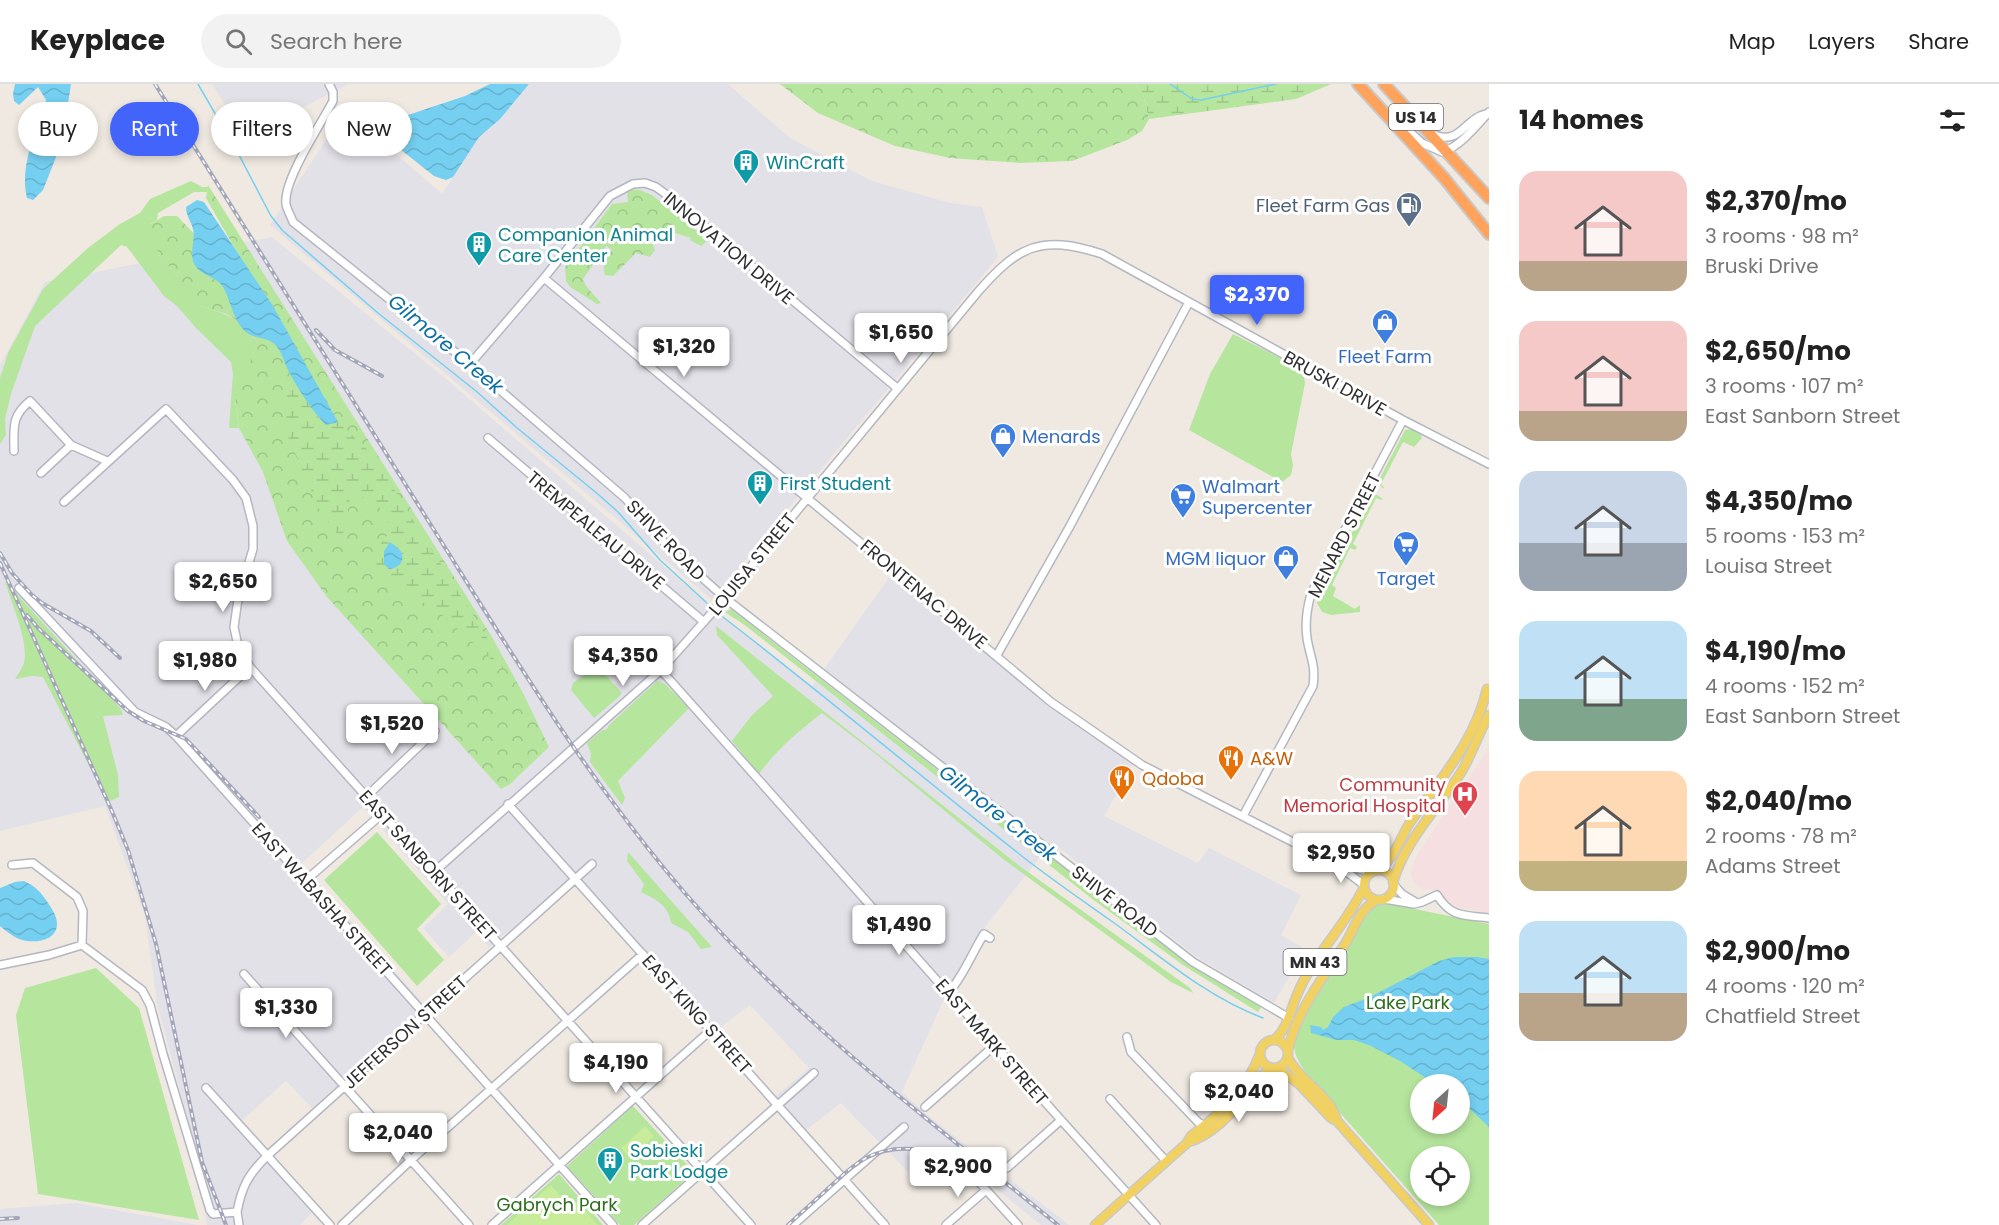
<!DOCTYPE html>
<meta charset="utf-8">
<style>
body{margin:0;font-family:Poppins,sans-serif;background:#f2f2f2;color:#222;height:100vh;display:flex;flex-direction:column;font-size:22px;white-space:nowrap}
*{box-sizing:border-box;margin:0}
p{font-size:20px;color:#767676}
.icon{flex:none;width:33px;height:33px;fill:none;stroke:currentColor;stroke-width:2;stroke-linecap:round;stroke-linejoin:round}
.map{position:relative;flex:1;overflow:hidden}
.side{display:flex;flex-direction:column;background:#fff;width:510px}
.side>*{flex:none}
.banner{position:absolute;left:18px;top:18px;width:570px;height:54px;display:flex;gap:12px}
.needle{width:39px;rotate:207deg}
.buttons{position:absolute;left:1410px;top:990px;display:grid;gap:12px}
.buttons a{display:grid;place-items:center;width:60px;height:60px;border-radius:50%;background:#fff;box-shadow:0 3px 9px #0003;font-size:30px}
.price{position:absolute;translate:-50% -51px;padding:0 14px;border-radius:6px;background:#fff;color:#222;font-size:20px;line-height:39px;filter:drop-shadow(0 2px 3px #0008)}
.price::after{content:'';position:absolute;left:50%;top:36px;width:18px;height:14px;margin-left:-9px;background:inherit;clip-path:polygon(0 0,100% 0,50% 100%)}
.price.on{background:#4264fb;color:#fff}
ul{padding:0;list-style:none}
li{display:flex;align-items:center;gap:18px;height:150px;padding:0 30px}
li span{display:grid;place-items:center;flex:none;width:168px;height:120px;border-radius:18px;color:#555}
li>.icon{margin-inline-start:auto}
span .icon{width:72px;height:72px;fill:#fffc;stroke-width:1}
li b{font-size:26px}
h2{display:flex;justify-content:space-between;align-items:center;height:72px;padding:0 30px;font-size:26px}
.tag{padding:0 21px;border-radius:27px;background:#fff;box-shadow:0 3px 9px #0003;font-size:21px;line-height:54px}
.tag.on{background:#4264fb;color:#fff}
header{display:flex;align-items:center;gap:36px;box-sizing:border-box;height:84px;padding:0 30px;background:#fff;border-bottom:2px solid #e0e0e0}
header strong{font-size:28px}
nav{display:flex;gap:33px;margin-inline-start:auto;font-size:21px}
.search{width:420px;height:54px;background:#f2f2f2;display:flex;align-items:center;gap:15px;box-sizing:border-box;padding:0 21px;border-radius:33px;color:#767676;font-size:22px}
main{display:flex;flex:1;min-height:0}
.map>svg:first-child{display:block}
</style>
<header>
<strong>Keyplace</strong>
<div class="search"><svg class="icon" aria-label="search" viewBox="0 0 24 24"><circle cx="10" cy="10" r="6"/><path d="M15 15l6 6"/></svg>Search here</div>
<nav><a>Map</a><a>Layers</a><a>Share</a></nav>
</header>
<main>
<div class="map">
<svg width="1489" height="1141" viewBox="0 0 1489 1141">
<defs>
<pattern id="forest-crowns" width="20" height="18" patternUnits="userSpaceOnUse" patternTransform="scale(1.5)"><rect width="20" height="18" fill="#b6e59e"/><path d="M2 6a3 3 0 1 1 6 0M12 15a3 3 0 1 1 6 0" fill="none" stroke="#9dc588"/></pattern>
<pattern id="wetland-marsh" width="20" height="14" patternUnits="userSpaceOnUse" patternTransform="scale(1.5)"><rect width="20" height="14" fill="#b6e59e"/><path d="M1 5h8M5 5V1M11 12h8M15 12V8" fill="none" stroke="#9dc588"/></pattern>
<pattern id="water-waves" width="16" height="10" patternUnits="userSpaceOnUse" patternTransform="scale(1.5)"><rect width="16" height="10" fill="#75cff0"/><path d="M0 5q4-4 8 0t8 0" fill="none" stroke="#66b2ce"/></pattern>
</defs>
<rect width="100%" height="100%" fill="#efe9e1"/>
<!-- industrial -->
<path fill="#e3e1e8" d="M212 0H348L246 53Z
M515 0H728L790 54 872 97 950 119 982 123 998 173 712 516 270 141 346 26 442 110 507 8Z
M272 153 445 294 723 533 812 602 893 488 1051 618 1133 680 1104 732 1198 779 1209 764 1301 811 1281 851 1305 865 1274 919 1195 872 1052 758 973 858 944 915 902 1008 926 1030 1069 1141H1041L977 1089 934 1074 913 1093 841 1019 806 1046 776 1012 809 984 750 921 717 946 577 791 489 863 477 847 449 873 423 844 448 820 363 723 301 780 427 924 312 1024 286 997 235 1043 313 1128 300 1141H207L188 1036 157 919 145 832 105 722 0 747V281L45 198Z
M76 1119 198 1141H0V1125Z"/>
<!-- medical -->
<path fill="#f5dfe0" d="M1489 664V829L1457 823 1446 817 1436 806 1422 805 1412 795 1411 788 1415 774Z"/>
<!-- grass -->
<path fill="#b6e59e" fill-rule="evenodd" d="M191 97 202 103H208L207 108H194L158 129 157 136 150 140 159 171 179 193 199 222C227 230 241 234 258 258L235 316 239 344H229L233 290 231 278 195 243 177 222 164 212 127 163 121 161 35 242 11 310 5 335 6 351 0 360V294L8 269 43 205 88 164 120 140 140 129 150 115Z
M1233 250 1303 285 1305 299 1291 370 1293 381 1291 391 1282 398 1189 346 1210 290Z
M1411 345 1421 351 1422 354 1414 363 1403 358 1381 400 1384 403 1383 405 1378 398 1405 346Z
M1373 411H1377L1383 415 1381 416 1376 414 1353 460 1357 463 1355 466 1350 464 1332 501 1336 504 1333 512 1355 525 1360 521V528L1331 531 1322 528 1317 519 1369 414Z
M5 497 121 625 123 631 103 632 118 691 119 713 108 718 43 593 32 592 15 595C18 590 22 585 24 579 29 557 11 519 5 497Z
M731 525 1017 748 1190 879 1261 923 1258 928 1183 881 1091 814 746 542 725 528Z
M716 542 1021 783 1190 904 1193 909 1171 898 1003 775 872 667 822 629C800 646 775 667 759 690L732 657 752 631 773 612 717 551Z
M599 584 621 608V611L594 634 571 606 573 599 593 585Z
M657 597 665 600 689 624 618 697 625 714 622 721 590 678 591 670 587 659 602 646H605L608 644V642Z
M377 748 441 820 417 845 444 876 417 902 324 796Z
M628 768 712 863 701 865 688 848 671 839C669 822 656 815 641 808L644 800 627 777Z
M1385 819 1489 840V1141H1439L1311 996C1305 987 1295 975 1294 963 1293 937 1353 852 1370 825L1376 821ZM1420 1000H1460V1040H1420ZM1420 1072H1460V1112H1420Z
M96 884 139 924 199 1136 38 1110 16 931 25 904Z
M633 1022 694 1088 634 1141H620L567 1082Z
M559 1090 603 1141H501Z"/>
<!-- forest -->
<path fill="url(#forest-crowns)" d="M780 0H1135L1143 10 1149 35 1142 47 1127 56 1072 77 1020 79 950 74 895 62 818 29Z
M208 101 492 553 523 609 549 663 509 701 501 705 327 513 287 457 263 388 239 344 235 314 258 258 247 243 227 230 199 222 178 204 179 193 159 171 149 141 164 132H177L206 162 292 264 206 114Z
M627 105 640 106 652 111 708 156 701 162 690 156 691 154 675 149 669 154 654 152 651 156 655 166 650 173 636 169 613 192 605 191C602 181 605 174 612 166L606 162 583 195 586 202 601 219 597 220 570 203 566 197 565 183 612 120 628 118Z"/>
<!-- wetland -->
<path fill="url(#wetland-marsh)" d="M1135 0H1331L1296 15 1149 35 1143 10Z
M293 295 319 334 326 341 338 338 373 371 423 452 485 550 506 589 440 529 375 488 369 476 391 446 384 427 360 411 353 398 346 436 347 446 339 452 321 429 284 343 288 303Z"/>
<!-- pitch -->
<path fill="#c9ec9a" d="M645 1042 654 1052 630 1074 621 1064Z
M551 1101 569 1122 578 1118 598 1141H507Z"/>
<!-- water -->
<path fill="url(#water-waves)" d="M15 0H71L62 58 43 106 33 116 27 114C19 81 37 47 46 16L38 3 19 21 14 17 13 10Z
M490 0H529L500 35 479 53 453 93 446 96 434 92 386 54 390 41 399 34 465 12Z
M197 116 204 118 273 222 338 338 326 341C312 327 296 302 287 284 284 277 282 270 278 264 270 252 255 256 246 248 233 237 231 217 223 203 217 193 205 193 197 184 187 173 196 158 193 145 191 137 186 132 186 123Z
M390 458C394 461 399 464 401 468 406 478 397 485 389 485L384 480V467Z
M24 797C35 802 41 808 48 819 52 825 57 832 57 840 57 858 32 860 19 855 12 852 6 847 0 842V804L15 798Z
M1454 873H1477L1489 875V1043L1460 1016V1000H1435L1400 977 1371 962 1354 956H1336L1311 949 1310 941 1321 943 1323 946 1328 943 1333 933 1344 923 1370 913 1439 877Z"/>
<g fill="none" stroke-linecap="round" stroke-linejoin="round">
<!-- stream -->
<path stroke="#75cff0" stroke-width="1.5" d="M198 0 239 71 271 132 282 146 378 229 476 307 516 343 599 411 618 428 660 476 707 519
M1170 0 1192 15 1201 16 1276 0
M723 533C823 610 919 691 1018 769 1048 793 1079 814 1110 836 1159 871 1206 913 1263 934"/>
<!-- minor casing -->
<g stroke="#b4b7c1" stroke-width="10">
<path id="minor" d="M329 0 333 8V17C321 40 283 96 286 120 287 126 291 132 293 138L470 280 625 414 671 466 725 514 1193 878 1289 934
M1396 35 1422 59 1442 68C1459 64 1478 40 1489 28
M1434 51C1461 61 1464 35 1486 30
M544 194 1051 618 1142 681 1336 780 1372 788
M470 280 544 194 610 112 633 100 645 99 656 103 667 111 897 304
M488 354 704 538
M14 367C14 344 11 332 30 317L71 361 107 377
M41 389 71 361
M64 418 166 325 233 396 246 414 253 442V465L238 515 234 543 238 562 250 583 751 1141
M19 504 135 628 166 643 176 652 613 1141
M997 571 1070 442 1189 218
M661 586 1061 1036 1156 1141
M176 652 250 583
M366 713 435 647
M508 720 885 1141
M1243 732 1313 602C1316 580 1310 574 1307 554 1305 540 1307 524 1311 510L1403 336
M1336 780 1364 801
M12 781 33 779 77 813 83 827 82 861
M434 788 661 586 725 514 977 209C1018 162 1040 150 1102 170L1403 336 1489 380
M305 797 382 730
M1394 801 1402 810 1417 819
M1384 815 1414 820 1422 818 1437 811C1451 834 1465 831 1489 834
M0 881 49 871 82 861 142 906 150 921 163 970 210 1126 213 1130 237 1128 239 1141
M244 890 469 1141
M948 909C962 895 973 867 984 850L990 854
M1127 953 1131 968 1198 1038 1204 1042
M206 1004 330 1141
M1110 1015 1166 1077
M925 1023 995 961
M1007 1084 1061 1036
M968 1086 1018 1141
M237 1128C242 1102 248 1091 267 1072L592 780
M342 1141 411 1076 643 870
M492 1141 711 946
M642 1141 814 989
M793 1141 904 1043
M946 1141 986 1106"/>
</g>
<!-- major casing -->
<g stroke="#c9c9c9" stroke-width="11">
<path id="major" d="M1377 786C1395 776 1400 753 1411 737 1441 694 1475 657 1487 605
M1364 801a15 15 0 1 1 30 0a15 15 0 1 1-30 0Z
M1393 798C1405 757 1437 725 1460 690 1472 671 1478 650 1489 631
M1260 970a14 14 0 1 1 28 0a14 14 0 1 1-28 0Z
M1274 956C1288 944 1290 927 1297 911 1313 871 1346 842 1364 803
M1288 966C1297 926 1323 894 1345 860 1355 844 1359 825 1377 816
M1288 974C1300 998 1330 1010 1337 1037
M1278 984 1300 1001 1331 1034 1337 1037 1429 1141
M1188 1058C1211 1052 1231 1030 1246 1012 1254 1002 1260 991 1271 984
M1095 1141 1187 1059 1191 1052C1223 1027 1245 1009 1260 970"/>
</g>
<!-- highway casing -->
<g stroke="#c9c9c9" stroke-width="14">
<path id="highway" d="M1358 0 1445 95 1489 150
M1384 0 1489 114"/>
</g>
<!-- minor -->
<use href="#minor" stroke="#fff" stroke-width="7"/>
<!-- major -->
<use href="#major" stroke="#f2d163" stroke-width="8"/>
<!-- highway -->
<use href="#highway" stroke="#ffa35c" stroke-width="10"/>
<!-- rail casing -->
<g stroke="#a3a6b8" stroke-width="4">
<path id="rail" d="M155 0C246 146 338 292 429 438 509 565 586 694 684 808 794 935 929 1036 1058 1141
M316 246 335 266 382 292
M0 469 12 489 32 511 42 519 91 547 120 574
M0 479 111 725 128 766 156 860 202 1078 226 1141
M27 531 38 544 128 627 144 637 186 655 259 733
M0 1135 18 1134
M788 1141C803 1127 818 1114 833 1100 843 1091 853 1081 866 1074 900 1056 941 1067 973 1083"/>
</g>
<!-- rail -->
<use href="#rail" stroke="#fff" stroke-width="1.5" stroke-dasharray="4.5" stroke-linecap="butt"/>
</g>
<!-- icons -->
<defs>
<g id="building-pin" transform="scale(1.35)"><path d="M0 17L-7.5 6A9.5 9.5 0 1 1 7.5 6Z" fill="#0f9aa8" stroke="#fff"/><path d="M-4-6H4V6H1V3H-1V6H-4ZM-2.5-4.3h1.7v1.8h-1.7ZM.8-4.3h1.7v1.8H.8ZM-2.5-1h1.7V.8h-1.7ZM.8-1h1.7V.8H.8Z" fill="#fff"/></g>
<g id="fuel-pin" transform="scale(1.35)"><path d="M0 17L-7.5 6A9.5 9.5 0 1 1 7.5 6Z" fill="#5c6f8a" stroke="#fff"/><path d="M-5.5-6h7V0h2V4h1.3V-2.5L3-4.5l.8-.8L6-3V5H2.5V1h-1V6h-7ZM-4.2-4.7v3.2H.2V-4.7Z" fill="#fff"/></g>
<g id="shop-pin" transform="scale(1.35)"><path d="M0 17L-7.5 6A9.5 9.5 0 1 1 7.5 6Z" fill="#3f7fe0" stroke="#fff"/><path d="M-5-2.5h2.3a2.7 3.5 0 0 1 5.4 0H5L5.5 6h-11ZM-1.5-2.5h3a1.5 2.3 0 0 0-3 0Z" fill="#fff"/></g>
<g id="supermarket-pin" transform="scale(1.35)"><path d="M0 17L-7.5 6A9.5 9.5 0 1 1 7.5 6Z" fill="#3f7fe0" stroke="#fff"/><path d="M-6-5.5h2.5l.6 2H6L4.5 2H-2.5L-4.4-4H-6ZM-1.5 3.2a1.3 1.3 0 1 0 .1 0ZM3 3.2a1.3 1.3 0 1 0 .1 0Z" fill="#fff"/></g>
<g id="restaurant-pin" transform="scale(1.35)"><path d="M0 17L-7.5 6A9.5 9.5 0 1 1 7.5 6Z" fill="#e8710a" stroke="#fff"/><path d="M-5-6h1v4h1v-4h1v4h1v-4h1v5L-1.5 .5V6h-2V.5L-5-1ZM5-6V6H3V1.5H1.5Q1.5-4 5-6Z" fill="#fff"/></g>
<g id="hospital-pin" transform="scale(1.35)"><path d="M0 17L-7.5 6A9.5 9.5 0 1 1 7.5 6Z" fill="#e0444e" stroke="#fff"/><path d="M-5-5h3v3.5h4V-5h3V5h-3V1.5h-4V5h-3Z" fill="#fff"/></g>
</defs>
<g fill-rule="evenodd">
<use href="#building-pin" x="746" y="78"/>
<use href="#fuel-pin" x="1409" y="121"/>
<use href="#building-pin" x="479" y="160"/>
<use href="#shop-pin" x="1385" y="238"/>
<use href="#shop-pin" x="1003" y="352"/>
<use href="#building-pin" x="760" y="399"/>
<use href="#supermarket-pin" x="1183" y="412"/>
<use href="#supermarket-pin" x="1406" y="460"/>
<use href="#shop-pin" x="1286" y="474"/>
<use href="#restaurant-pin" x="1231" y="674"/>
<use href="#restaurant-pin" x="1122" y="694"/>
<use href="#hospital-pin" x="1465" y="710"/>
<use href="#building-pin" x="610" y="1076"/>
</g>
<g text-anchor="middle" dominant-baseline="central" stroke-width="6" stroke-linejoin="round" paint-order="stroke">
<!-- shield labels -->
<g fill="#fff" stroke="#6d6d6d" stroke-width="1.5">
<rect x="1389" y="20" width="54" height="26" rx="4.5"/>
<rect x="1283.5" y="865" width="63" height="26" rx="4.5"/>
</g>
<g font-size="16" font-weight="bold" fill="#2e2e2e">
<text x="1416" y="33">US 14</text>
<text x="1315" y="878">MN 43</text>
</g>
<!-- culture labels -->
<g font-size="18" fill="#0d838f" stroke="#fff" text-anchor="start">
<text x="766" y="78">WinCraft</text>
<text x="498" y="150">Companion Animal<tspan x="498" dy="21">Care Center</tspan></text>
<text x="780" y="399">First Student</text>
<text x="630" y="1066">Sobieski<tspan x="630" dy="21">Park Lodge</tspan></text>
</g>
<!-- service labels -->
<g font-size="18" fill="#4e5e75" stroke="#fff" text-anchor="end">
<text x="1390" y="121">Fleet Farm Gas</text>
</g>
<!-- street labels -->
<g font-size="18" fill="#2e2e2e" stroke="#fff">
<text transform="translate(729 164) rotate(40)">INNOVATION DRIVE</text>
<text transform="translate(1335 299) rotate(29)">BRUSKI DRIVE</text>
<text transform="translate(596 446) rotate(40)">TREMPEALEAU DRIVE</text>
<text transform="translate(1344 451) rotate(-63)">MENARD STREET</text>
<text transform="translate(666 456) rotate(46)">SHIVE ROAD</text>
<text transform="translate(752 480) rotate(-51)">LOUISA STREET</text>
<text transform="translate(924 510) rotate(40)">FRONTENAC DRIVE</text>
<text transform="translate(428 781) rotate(48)">EAST SANBORN STREET</text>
<text transform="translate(322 815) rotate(48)">EAST WABASHA STREET</text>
<text transform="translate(1115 817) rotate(38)">SHIVE ROAD</text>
<text transform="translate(697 930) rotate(48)">EAST KING STREET</text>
<text transform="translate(405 948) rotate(-42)">JEFFERSON STREET</text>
<text transform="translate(992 958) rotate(49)">EAST MARK STREET</text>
</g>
<!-- shop labels -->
<g font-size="18" fill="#366cbe" stroke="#fff">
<text x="1385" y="272">Fleet Farm</text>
<text x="1022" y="352" text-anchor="start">Menards</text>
<text x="1202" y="402" text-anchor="start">Walmart<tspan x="1202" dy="21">Supercenter</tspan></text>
<text x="1266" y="474" text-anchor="end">MGM liquor</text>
<text x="1406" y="494">Target</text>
</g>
<!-- food labels -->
<g font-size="18" fill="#c56008" stroke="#fff" text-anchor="start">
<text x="1250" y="674">A&amp;W</text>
<text x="1142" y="694">Qdoba</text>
</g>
<!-- health labels -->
<g font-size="18" fill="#be3a42" stroke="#fff" text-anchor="end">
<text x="1446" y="700">Community<tspan x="1446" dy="21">Memorial Hospital</tspan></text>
</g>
<!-- park labels -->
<g font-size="18" fill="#2c6e1b" stroke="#fff">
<text x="1408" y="918">Lake Park</text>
<text x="557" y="1120">Gabrych Park</text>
</g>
<!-- water labels -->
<g font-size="20" font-style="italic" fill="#0d6fa3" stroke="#fff">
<text transform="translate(446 260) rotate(40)">Gilmore Creek</text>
<text transform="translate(998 729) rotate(38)">Gilmore Creek</text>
</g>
</g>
</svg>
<div class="buttons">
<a><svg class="needle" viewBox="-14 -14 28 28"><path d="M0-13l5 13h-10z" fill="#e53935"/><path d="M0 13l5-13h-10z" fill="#767676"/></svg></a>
<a><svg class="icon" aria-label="locate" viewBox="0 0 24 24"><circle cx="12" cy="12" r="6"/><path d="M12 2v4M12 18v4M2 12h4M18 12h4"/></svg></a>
</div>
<b class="price on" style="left:1257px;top:242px">$2,370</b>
<b class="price" style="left:901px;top:280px">$1,650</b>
<b class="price" style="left:684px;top:294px">$1,320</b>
<b class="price" style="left:223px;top:529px">$2,650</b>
<b class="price" style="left:623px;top:603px">$4,350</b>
<b class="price" style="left:205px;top:608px">$1,980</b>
<b class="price" style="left:392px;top:671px">$1,520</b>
<b class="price" style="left:1341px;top:800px">$2,950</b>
<b class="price" style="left:899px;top:872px">$1,490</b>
<b class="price" style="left:286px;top:955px">$1,330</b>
<b class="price" style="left:616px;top:1010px">$4,190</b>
<b class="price" style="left:1239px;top:1039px">$2,040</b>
<b class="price" style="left:398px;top:1080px">$2,040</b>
<b class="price" style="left:958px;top:1114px">$2,900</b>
<div class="banner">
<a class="tag">Buy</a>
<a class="tag on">Rent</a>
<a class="tag">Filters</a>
<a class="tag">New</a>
</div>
</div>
<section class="side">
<h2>14 homes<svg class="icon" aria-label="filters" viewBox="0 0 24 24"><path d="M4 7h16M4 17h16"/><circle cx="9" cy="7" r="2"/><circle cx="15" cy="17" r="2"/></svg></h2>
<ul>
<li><span style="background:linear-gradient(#f6c9c9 75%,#b9a48a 0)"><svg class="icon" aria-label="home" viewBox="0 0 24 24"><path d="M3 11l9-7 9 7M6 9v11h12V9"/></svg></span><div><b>$2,370/mo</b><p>3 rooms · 98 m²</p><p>Bruski Drive</p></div></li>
<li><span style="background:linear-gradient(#f6c9c9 75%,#b9a48a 0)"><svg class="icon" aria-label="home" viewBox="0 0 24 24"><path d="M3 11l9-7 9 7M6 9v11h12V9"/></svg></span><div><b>$2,650/mo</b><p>3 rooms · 107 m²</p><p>East Sanborn Street</p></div></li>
<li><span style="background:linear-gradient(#c9d6e8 60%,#9aa5b1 0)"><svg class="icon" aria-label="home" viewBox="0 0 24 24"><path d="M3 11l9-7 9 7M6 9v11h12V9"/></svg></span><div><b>$4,350/mo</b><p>5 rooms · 153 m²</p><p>Louisa Street</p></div></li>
<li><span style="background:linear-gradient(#bfe0f5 65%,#7fa58c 0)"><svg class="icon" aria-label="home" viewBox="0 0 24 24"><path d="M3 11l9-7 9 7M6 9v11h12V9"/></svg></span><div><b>$4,190/mo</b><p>4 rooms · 152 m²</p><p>East Sanborn Street</p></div></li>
<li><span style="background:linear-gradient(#ffd9b3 75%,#c2b280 0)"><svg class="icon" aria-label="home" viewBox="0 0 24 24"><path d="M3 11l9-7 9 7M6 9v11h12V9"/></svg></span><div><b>$2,040/mo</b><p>2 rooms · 78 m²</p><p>Adams Street</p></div></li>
<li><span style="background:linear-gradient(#bfe0f5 60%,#b9a48a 0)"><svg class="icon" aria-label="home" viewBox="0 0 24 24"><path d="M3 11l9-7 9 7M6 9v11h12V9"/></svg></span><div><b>$2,900/mo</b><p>4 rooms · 120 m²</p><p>Chatfield Street</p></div></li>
</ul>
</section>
</main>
